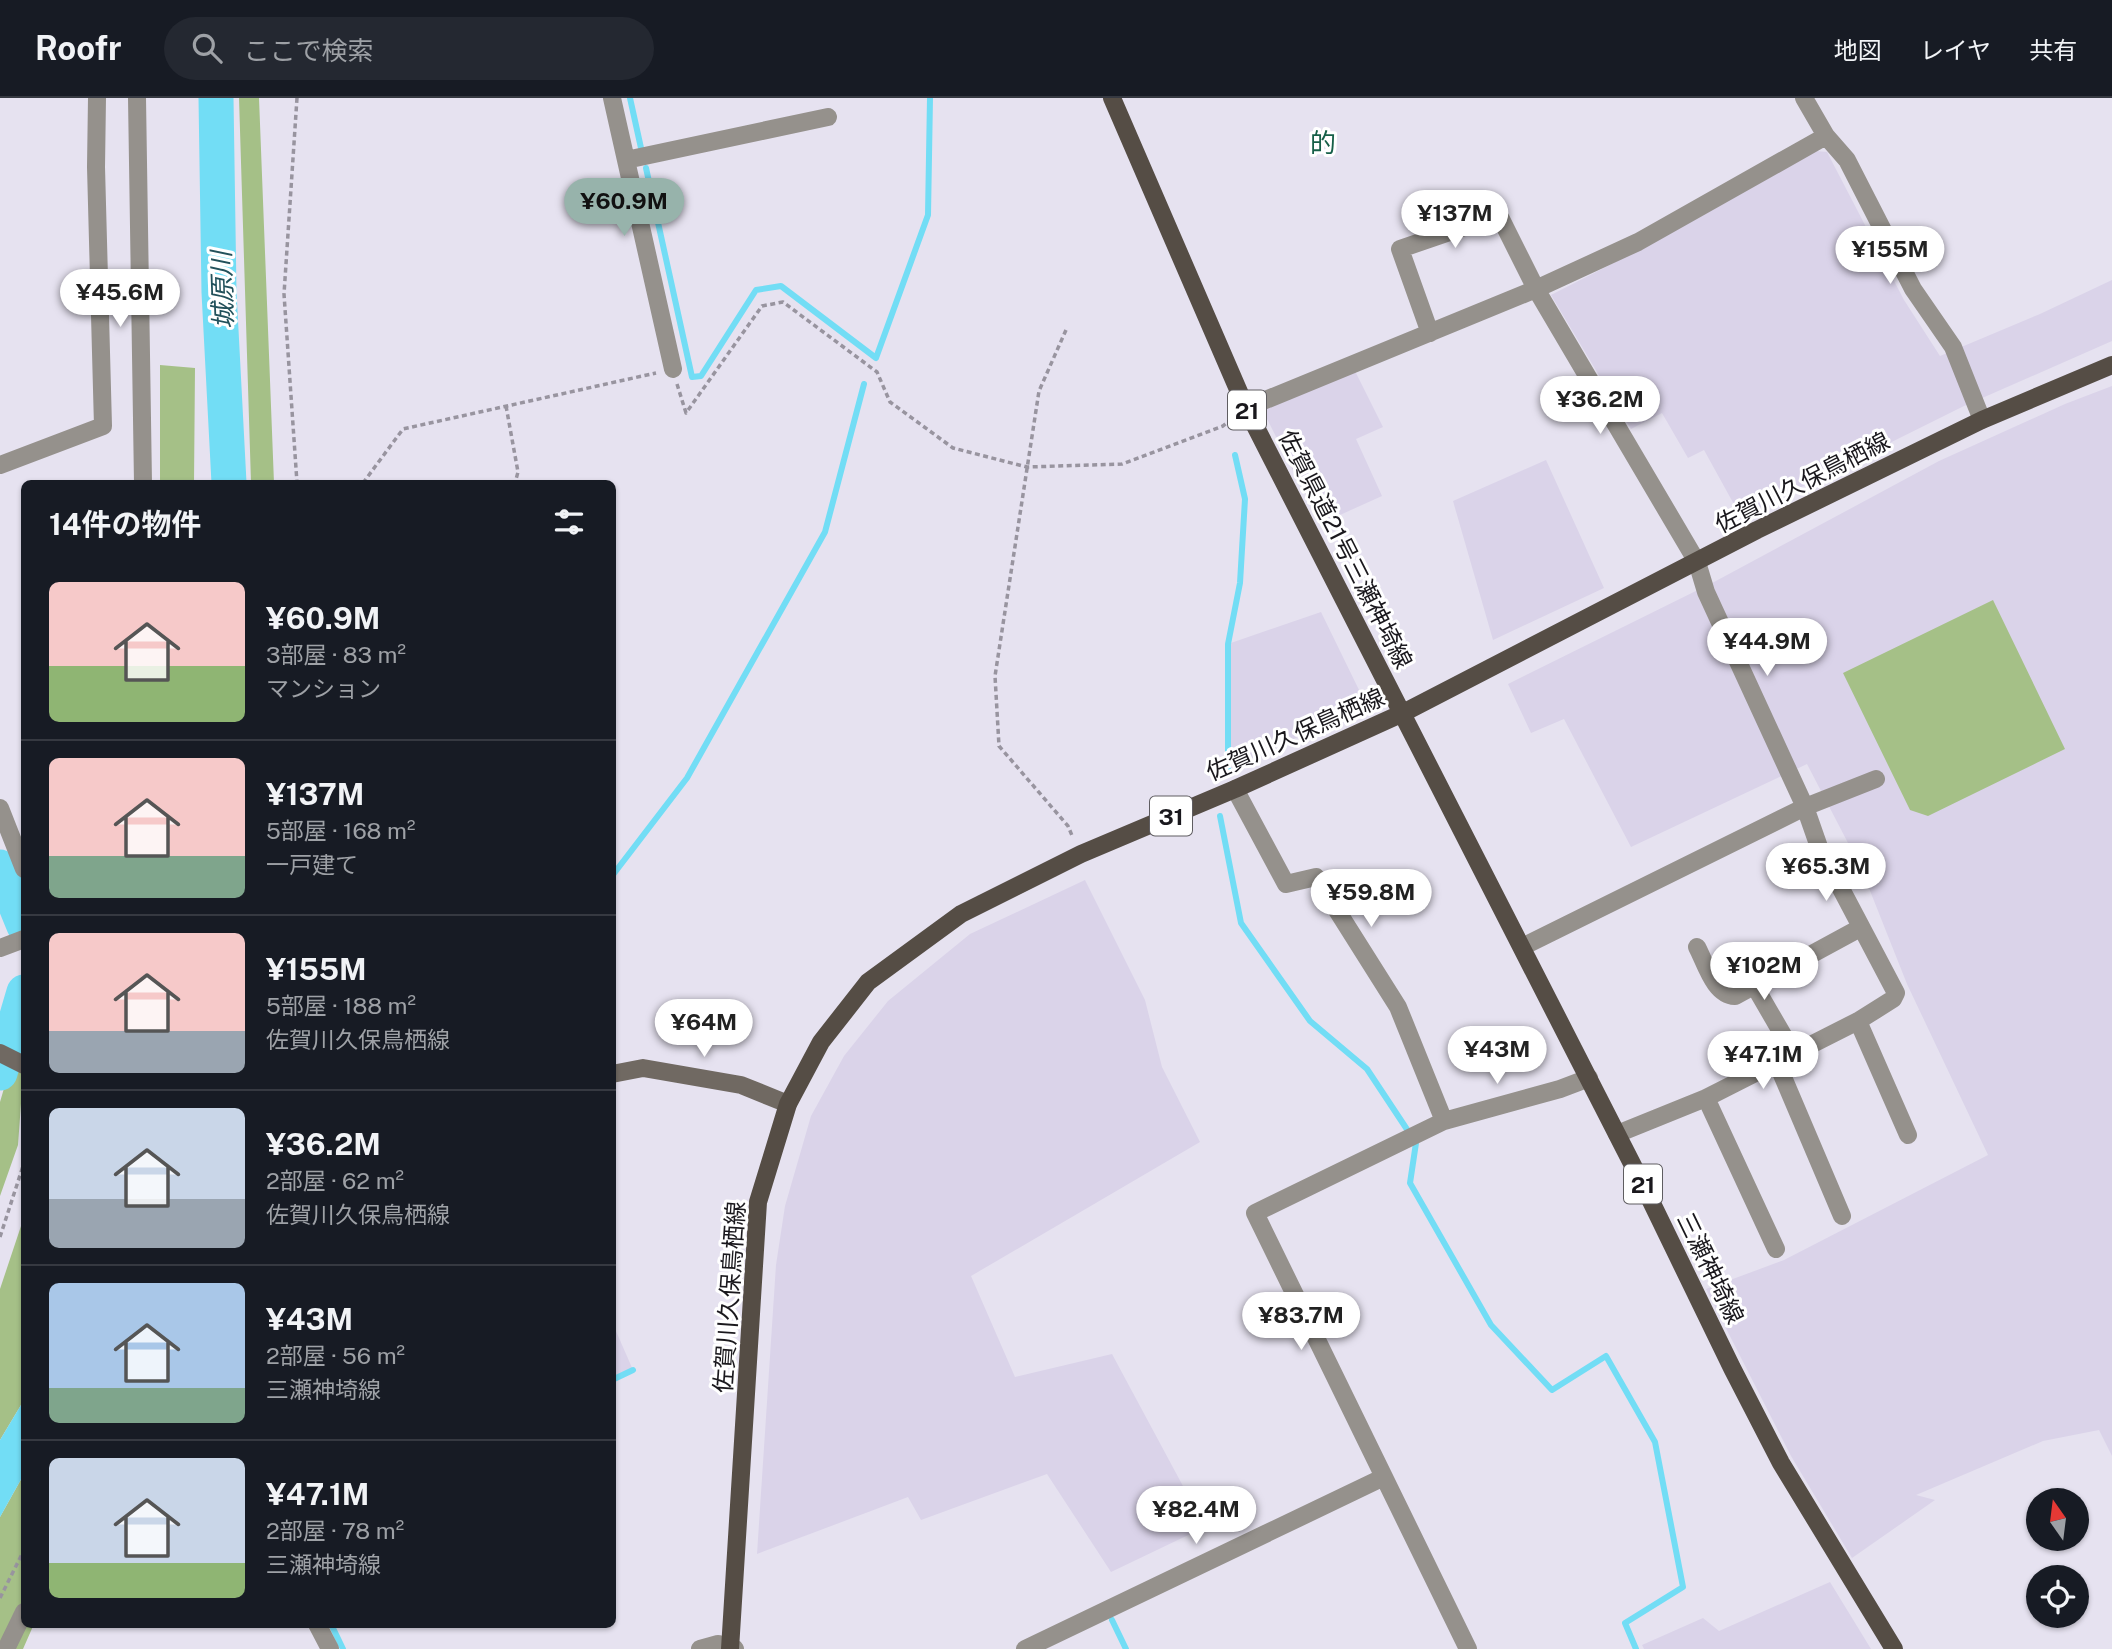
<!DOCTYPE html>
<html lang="ja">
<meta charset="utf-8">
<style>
body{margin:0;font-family:"Public Sans","Noto Sans JP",sans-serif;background:#242831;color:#f1f3f6;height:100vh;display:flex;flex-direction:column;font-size:26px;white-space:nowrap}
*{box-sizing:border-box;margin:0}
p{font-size:23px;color:#9ea1a6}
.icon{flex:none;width:38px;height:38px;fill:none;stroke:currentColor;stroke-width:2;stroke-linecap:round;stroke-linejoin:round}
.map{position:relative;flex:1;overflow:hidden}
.drawer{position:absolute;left:21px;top:382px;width:595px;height:1148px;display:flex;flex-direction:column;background:#171b24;border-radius:10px;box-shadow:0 2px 5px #0004}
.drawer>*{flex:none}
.needle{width:46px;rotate:346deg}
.tools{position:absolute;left:2026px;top:1390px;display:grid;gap:14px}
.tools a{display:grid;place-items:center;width:63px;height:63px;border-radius:50%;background:#171b24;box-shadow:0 2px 5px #0004;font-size:35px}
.price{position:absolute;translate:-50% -60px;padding:0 16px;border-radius:24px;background:#fff;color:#222;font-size:23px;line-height:46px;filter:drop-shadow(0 2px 4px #0008)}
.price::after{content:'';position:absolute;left:50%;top:42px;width:21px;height:16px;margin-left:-10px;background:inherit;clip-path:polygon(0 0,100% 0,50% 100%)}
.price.selected{background:#97b3ab;color:#111}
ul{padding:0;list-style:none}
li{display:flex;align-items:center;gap:21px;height:175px;padding:0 28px}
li+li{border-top:2px solid #363941}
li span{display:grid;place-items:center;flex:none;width:196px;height:140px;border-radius:10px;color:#555}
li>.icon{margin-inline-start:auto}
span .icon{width:84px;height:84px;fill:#fffc;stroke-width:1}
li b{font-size:30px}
h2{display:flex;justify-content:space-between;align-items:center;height:84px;padding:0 28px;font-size:30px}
header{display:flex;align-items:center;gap:42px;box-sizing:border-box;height:98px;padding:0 35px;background:#171b24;border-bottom:2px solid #363941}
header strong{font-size:33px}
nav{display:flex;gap:38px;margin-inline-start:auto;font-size:24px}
.search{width:490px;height:63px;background:#242831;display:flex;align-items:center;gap:18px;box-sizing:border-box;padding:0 24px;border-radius:38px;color:#9ea1a6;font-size:26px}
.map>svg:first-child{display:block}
</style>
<header>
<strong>Roofr</strong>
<div class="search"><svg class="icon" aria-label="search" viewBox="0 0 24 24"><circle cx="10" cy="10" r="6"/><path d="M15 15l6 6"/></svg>ここで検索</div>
<nav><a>地図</a><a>レイヤ</a><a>共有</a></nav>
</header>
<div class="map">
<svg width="2112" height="1551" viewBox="0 0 2112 1551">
<rect width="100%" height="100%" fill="#e6e2f0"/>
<!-- built -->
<path fill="#dad3e9" d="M1816 53 1827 54 1904 202 1940 258 2040 216 2112 182V243L1964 308 1741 419 1704 352 1688 360 1662 315 1631 331 1551 197 1645 149Z
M1349 261 1383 329 1356 341 1382 398 1320 426 1256 299Z
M2112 288V1358L2099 1332 2043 1343 1916 1397 1935 1402 1852 1460 1791 1358 1706 1191 1784 1162 1988 1057 1907 886 1861 770 1807 666 1631 749 1564 621 1531 635 1508 586 1714 484 1939 363 2065 306Z
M1546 362 1604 490 1493 542 1453 403Z
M1321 514 1360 594 1343 618 1228 671V546Z
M1085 782 1145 902 1162 969 1200 1044 971 1178 1015 1279 1112 1256 1205 1429 1111 1474 1047 1376 921 1422 908 1399 757 1456 776 1167 785 1108 811 1018 844 958 888 903 970 836Z
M612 1224 633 1272 613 1282H612Z
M1830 1484 1871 1551H1644L1642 1547 1703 1520 1719 1533Z"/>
<!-- green -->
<path fill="#a5c087" d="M239 0H259L274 385H251Z
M160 267 195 270 194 385H160Z
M1993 502 2065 651 1928 718 1910 712 1843 575Z
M24 922V964L18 1047 0 1098V1004Z
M24 1119V1302L0 1342V1191Z
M24 1376V1526H34L23 1551H0V1419Z"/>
<!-- water -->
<path fill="#72ddf5" d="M24 1302V1376L0 1419V1342Z"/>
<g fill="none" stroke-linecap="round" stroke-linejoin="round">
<!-- stream -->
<path stroke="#72ddf5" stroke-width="6" d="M630 0 641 50
M646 70 692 279 701 278 756 192 781 188 876 260 928 117 930 0
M1228 671V546L1240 485 1245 401 1235 357
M1220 718 1241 825 1310 923 1367 971 1416 1045 1410 1085 1491 1227 1552 1292 1606 1258 1655 1344 1683 1489 1625 1525 1636 1551
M612 778 687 680 825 434 864 286
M612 1282 633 1272
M1112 1522 1126 1551
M331 1526 343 1551"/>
<!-- river -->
<path stroke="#72ddf5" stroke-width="35" d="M216 0 219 194 229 385
M0 769 24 828
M0 975 24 894"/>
<!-- path -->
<path stroke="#98949f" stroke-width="3.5" stroke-dasharray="5 3.5" stroke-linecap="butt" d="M297 0 284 196 297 385
M1066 232 1039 293 995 578 999 648 1068 728 1073 740
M677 286 686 315 762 208 783 204 877 274 890 304 953 350 1027 369 1122 366 1223 328 1231 321
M506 308 518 374 515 385
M363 385 403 331 656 275
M0 1139 24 1065
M0 1500 24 1452"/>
<!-- street -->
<path stroke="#95918c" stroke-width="18" d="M137 0 143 385
M612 0 673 271
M1804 0 1826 38 1847 62 1913 191 1953 249 1982 322
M626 62 828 19
M1430 235 1400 151 1499 117 1536 191 1697 464 1706 494 1805 709 1819 749 1896 895 1893 901 1858 923 1706 1000 1617 1036
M1246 310 1536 191 1638 144 1826 38
M0 367 103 328 96 69 97 0
M1235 691 1286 786 1316 779 1398 909 1444 1023
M0 710 24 771
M1522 849 1805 709 1876 681
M1697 849C1706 866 1714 897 1735 898L1860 830
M0 850 24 841
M1754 887 1794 956
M1858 923 1908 1037
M1777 965 1842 1118
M1706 1000 1776 1151
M317 1526 330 1551
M6 1551 24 1514
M700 1551 718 1546 735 1551
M1025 1551 1384 1379
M1468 1551 1255 1115 1444 1023 1560 991 1589 980"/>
<!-- secondary -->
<path stroke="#706962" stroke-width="18" d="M0 955 24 967
M612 976 643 970 741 987 788 1006"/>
<!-- primary -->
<path stroke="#554d45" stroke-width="18" d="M1112 0 1246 310 1647 1095 1732 1270 1781 1365 1894 1551
M730 1551 758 1104 788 1006 821 944 868 884 961 816 1081 756 1235 691 1403 615 1757 432 1982 322 2112 267"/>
</g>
<g text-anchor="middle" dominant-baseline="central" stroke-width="6" stroke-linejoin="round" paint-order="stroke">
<!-- shield labels -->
<g fill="#fff" stroke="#5f5d61" stroke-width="2">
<rect x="1228" y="292.5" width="38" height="39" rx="5"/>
<rect x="1150" y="698.5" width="42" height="39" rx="5"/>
<rect x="1624" y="1066.5" width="38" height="39" rx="5"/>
</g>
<g font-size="23" font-weight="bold" fill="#1a181d">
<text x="1247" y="312">21</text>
<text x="1171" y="718">31</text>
<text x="1643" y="1086">21</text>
</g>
<!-- street labels -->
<g font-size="24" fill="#1a181d" stroke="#fff">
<text transform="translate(1802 384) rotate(-27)">佐賀川久保鳥栖線</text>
<text transform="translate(1346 451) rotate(63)">佐賀県道21号三瀬神埼線</text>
<text transform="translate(1295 636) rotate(-24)">佐賀川久保鳥栖線</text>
<text transform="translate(1711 1170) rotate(64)">三瀬神埼線</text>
<text transform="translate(729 1199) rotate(-86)">佐賀川久保鳥栖線</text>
</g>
<!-- neighbourhood labels -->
<g font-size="26" fill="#165f48" stroke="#fff">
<text x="1323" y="44">的</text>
</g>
<!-- water labels -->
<g font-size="26" font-style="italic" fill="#22515b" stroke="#fff">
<text transform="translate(222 192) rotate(-92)">城原川</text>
</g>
</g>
</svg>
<div class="tools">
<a><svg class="needle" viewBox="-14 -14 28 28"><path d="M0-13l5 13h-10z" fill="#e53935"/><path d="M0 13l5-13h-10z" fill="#9ea1a6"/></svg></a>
<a><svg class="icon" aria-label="locate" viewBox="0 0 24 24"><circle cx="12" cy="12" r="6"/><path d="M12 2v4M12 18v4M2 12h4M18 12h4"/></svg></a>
</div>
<b class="price selected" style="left:624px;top:140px">¥60.9M</b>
<b class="price" style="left:1455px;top:152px">¥137M</b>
<b class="price" style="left:1890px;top:188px">¥155M</b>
<b class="price" style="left:120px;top:231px">¥45.6M</b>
<b class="price" style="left:1600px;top:338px">¥36.2M</b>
<b class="price" style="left:1767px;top:580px">¥44.9M</b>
<b class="price" style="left:1826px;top:805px">¥65.3M</b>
<b class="price" style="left:1371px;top:831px">¥59.8M</b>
<b class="price" style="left:1764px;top:904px">¥102M</b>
<b class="price" style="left:704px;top:961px">¥64M</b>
<b class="price" style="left:1497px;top:988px">¥43M</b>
<b class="price" style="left:1763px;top:993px">¥47.1M</b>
<b class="price" style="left:1301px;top:1254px">¥83.7M</b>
<b class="price" style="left:1196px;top:1448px">¥82.4M</b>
<section class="drawer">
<h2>14件の物件<svg class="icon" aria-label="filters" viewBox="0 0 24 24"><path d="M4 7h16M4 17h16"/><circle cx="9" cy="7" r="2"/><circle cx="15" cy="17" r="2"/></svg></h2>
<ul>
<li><span style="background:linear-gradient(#f6c9c9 60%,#8fb573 0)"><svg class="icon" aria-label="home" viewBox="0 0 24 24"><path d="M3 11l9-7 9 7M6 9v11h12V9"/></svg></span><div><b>¥60.9M</b><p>3部屋 · 83 m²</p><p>マンション</p></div></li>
<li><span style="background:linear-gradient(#f6c9c9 70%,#7fa58c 0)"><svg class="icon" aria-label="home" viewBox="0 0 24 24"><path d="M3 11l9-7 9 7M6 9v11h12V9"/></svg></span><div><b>¥137M</b><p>5部屋 · 168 m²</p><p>一戸建て</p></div></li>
<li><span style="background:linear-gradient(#f6c9c9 70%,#9aa5b1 0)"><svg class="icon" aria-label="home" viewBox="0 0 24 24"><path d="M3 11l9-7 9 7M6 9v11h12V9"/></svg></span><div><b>¥155M</b><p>5部屋 · 188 m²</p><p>佐賀川久保鳥栖線</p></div></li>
<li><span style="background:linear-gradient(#c9d6e8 65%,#9aa5b1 0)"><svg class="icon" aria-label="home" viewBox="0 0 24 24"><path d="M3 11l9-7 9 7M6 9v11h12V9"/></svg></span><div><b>¥36.2M</b><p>2部屋 · 62 m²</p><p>佐賀川久保鳥栖線</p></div></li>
<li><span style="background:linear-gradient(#a9c7e8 75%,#7fa58c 0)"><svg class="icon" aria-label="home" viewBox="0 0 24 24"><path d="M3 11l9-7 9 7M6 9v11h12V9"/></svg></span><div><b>¥43M</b><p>2部屋 · 56 m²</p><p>三瀬神埼線</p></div></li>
<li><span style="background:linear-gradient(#c9d6e8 75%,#8fb573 0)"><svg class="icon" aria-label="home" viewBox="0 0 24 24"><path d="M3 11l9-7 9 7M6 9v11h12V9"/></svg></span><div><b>¥47.1M</b><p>2部屋 · 78 m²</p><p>三瀬神埼線</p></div></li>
</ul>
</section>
</div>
